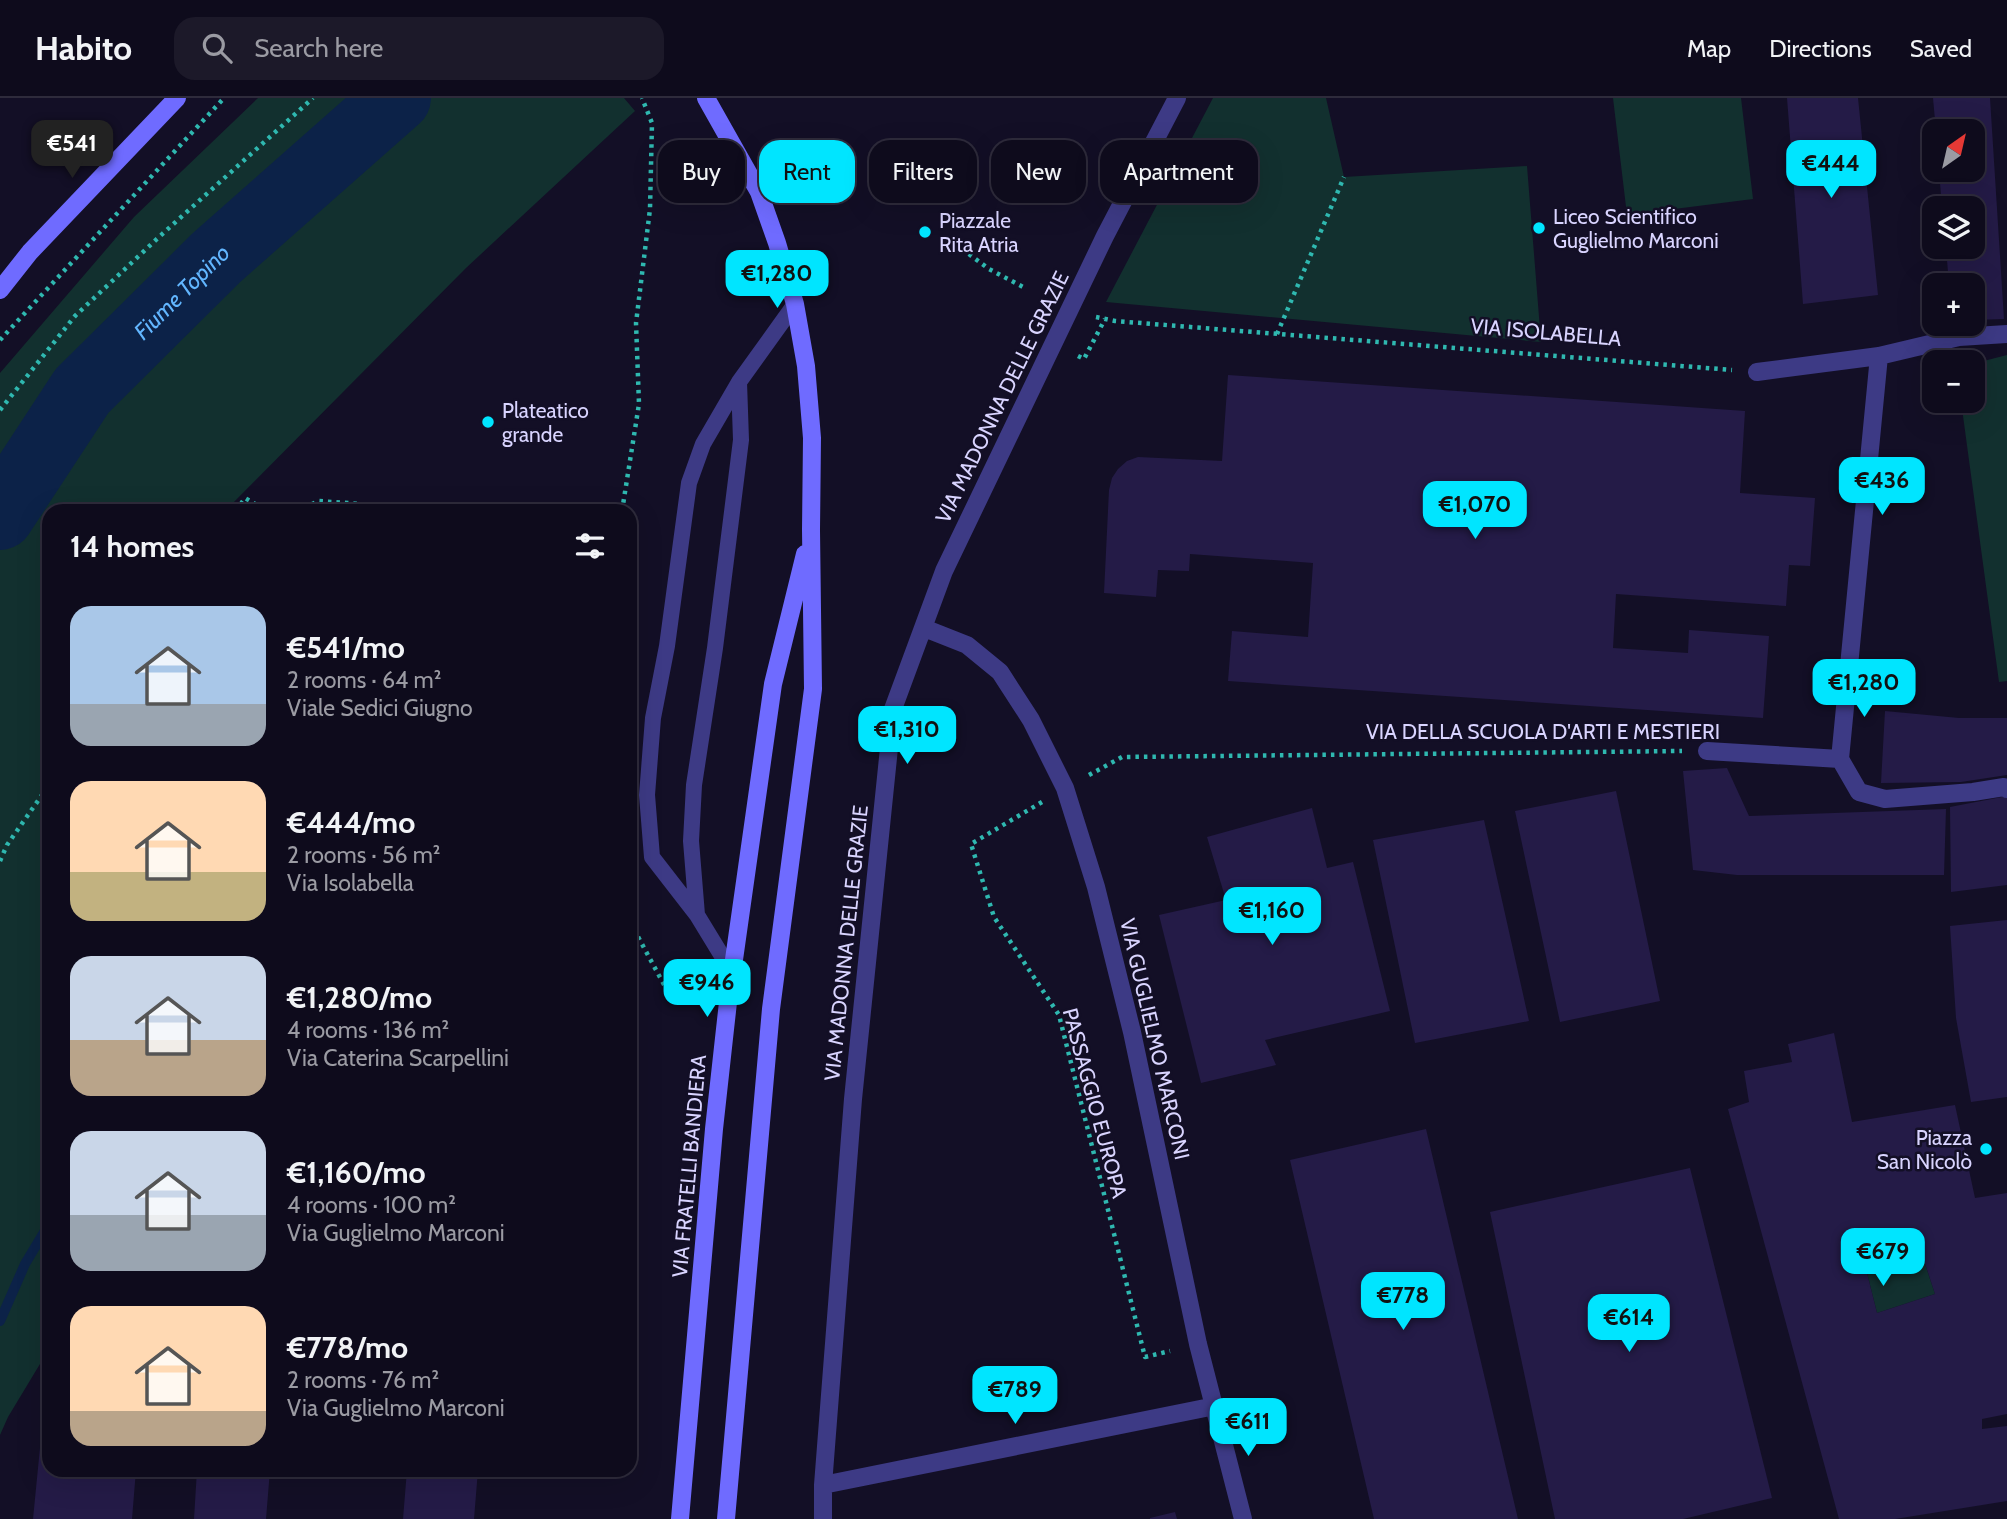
<!DOCTYPE html>
<meta charset="utf-8">
<style>
body{margin:0;font-family:Cabin,sans-serif;background:#1c1929;color:#f1f3f6;height:100vh;display:flex;flex-direction:column;font-size:26px;white-space:nowrap}
*{box-sizing:border-box;margin:0}
p{font-size:23px;color:#9b9ba3}
.icon{flex:none;width:38px;height:38px;fill:none;stroke:currentColor;stroke-width:2;stroke-linecap:round;stroke-linejoin:round}
.map{position:relative;flex:1;overflow:hidden}
.panel{position:absolute;left:42px;top:406px;width:595px;height:973px;display:flex;flex-direction:column;background:#0e0b1c;border-radius:21px;box-shadow:0 7px 28px #0002,0 0 0 2px #2e2b3b}
.panel>*{flex:none}
.guide{position:absolute;left:658px;top:42px;width:665px;height:63px;display:flex;gap:14px}
.needle{width:46px;rotate:34deg}
.fabs{position:absolute;left:1922px;top:21px;display:grid;gap:14px}
.fabs a{display:grid;place-items:center;width:63px;height:63px;border-radius:14px;background:#0e0b1c;box-shadow:0 7px 28px #0002,0 0 0 2px #2e2b3b;font-size:35px}
.price{position:absolute;translate:-50% -60px;padding:0 16px;border-radius:14px;background:#00e5ff;color:#111;font-size:23px;line-height:46px;filter:drop-shadow(0 2px 4px #0008)}
.price::after{content:'';position:absolute;left:50%;top:42px;width:21px;height:16px;margin-left:-10px;background:inherit;clip-path:polygon(0 0,100% 0,50% 100%)}
.price.selected{background:#222;color:#fff}
ul{padding:0;list-style:none}
li{display:flex;align-items:center;gap:21px;height:175px;padding:0 28px}
li span{display:grid;place-items:center;flex:none;width:196px;height:140px;border-radius:21px;color:#555}
li>.icon{margin-inline-start:auto}
span .icon{width:84px;height:84px;fill:#fffc;stroke-width:1}
li b{font-size:30px}
h2{display:flex;justify-content:space-between;align-items:center;height:84px;padding:0 28px;font-size:30px}
.chip{padding:0 24px;border-radius:21px;background:#0e0b1c;box-shadow:0 7px 28px #0002,0 0 0 2px #2e2b3b;font-size:24px;line-height:63px}
.chip.selected{background:#00e5ff;color:#111}
header{display:flex;align-items:center;gap:42px;box-sizing:border-box;height:98px;padding:0 35px;background:#0e0b1c;border-bottom:2px solid #2e2b3b}
header strong{font-size:33px}
nav{display:flex;gap:38px;margin-inline-start:auto;font-size:24px}
.search{width:490px;height:63px;background:#1c1929;display:flex;align-items:center;gap:18px;box-sizing:border-box;padding:0 24px;border-radius:21px;color:#9b9ba3;font-size:26px}
.map>svg:first-child{display:block}
</style>
<header>
<strong>Habito</strong>
<div class="search"><svg class="icon" aria-label="search" viewBox="0 0 24 24"><circle cx="10" cy="10" r="6"/><path d="M15 15l6 6"/></svg>Search here</div>
<nav><a>Map</a><a>Directions</a><a>Saved</a></nav>
</header>
<div class="map">
<svg width="2007" height="1421" viewBox="0 0 2007 1421">
<rect width="100%" height="100%" fill="#130f26"/>
<!-- green -->
<path fill="#12302f" d="M258 0H624L635 13 466 170 225 413H49V1251L8 1319 0 1337V275L134 119Z
M1213 0H1326L1344 79 1527 68 1541 244 1106 204Z
M1613 0H1741L1753 101 1627 117Z
M2007 257V583L1999 584 1961 303H1972V266Z
M1914 1132 1935 1196 1877 1215 1860 1147Z"/>
<g fill="none" stroke-linecap="round" stroke-linejoin="round">
<!-- stream -->
<path stroke="#0c2248" stroke-width="10" d="M0 1223 25 1166 49 1126"/>
<!-- river -->
<path stroke="#0c2248" stroke-width="68" id="s1" d="M0 418 82 293 216 160 397 0"/>
</g>
<!-- building -->
<path fill="#241b47" fill-rule="evenodd" d="M1787 0H1858L1878 197 1803 206Z
M1933 0H1990L2004 221 1972 222V187H1949L1946 149H1972V110H1942L1939 72H1972V33H1936Z
M1228 277 1745 313 1740 395 1815 400 1810 468 1789 467 1786 508 1616 496 1613 550 1688 555 1689 532 1769 538 1763 620 1228 583 1232 533 1308 539 1313 465 1190 456 1189 473 1158 472 1156 499 1104 495 1109 392 1112 380 1118 371 1127 363 1138 359 1222 363Z
M1885 613 1959 620H2007V677L1961 684 1881 685Z
M1727 670 1749 718 1946 711 1944 777H1737L1693 772 1683 673Z
M1616 693 1660 903 1560 924 1515 713Z
M2007 698V787L1951 794 1950 709Z
M1312 710 1327 770 1353 764 1390 913 1265 942 1276 967 1201 985 1159 817 1226 802 1207 739Z
M1484 722 1529 923 1415 945 1373 742Z
M2007 822V999L1971 1004 1956 920 1950 828Z
M1834 935 1852 1024 1955 1007 1975 1100 2007 1095V1316L1982 1321V1331L2007 1328V1403L1895 1421H1839L1728 1011 1749 1004 1744 973 1792 964 1788 946ZM1914 1132 1935 1196 1877 1215 1860 1147Z
M1426 1031 1518 1421H1374L1290 1062Z
M1690 1070 1772 1400 1683 1421H1555L1490 1114Z
M44 1309 49 1310V1372H136L132 1421H33Z
M197 1372H270L266 1421H194Z
M407 1372H478L474 1421H403Z
M1175 1414 1177 1421H1150V1420Z"/>
<g fill="none" stroke-linecap="round" stroke-linejoin="round">
<!-- path -->
<path stroke="#2fb8b0" stroke-width="4.5" stroke-dasharray="3.5 5" stroke-linecap="butt" d="M962 151 989 171 1025 190
M1096 219 1115 223 1732 272
M1277 236 1344 79
M0 242 224 0
M1078 258 1084 261 1105 221
M0 312 75 218 159 139 313 0
M236 413 245 400 267 413
M296 413 319 403 361 406
M622 413 639 306 636 225 650 111 652 25 642 0
M1089 677 1122 659 1682 653
M1042 704 971 746 994 819 1059 917 1145 1259 1170 1253
M0 763 7 747 49 687
M630 824 668 894"/>
<!-- lane -->
<path stroke="#3d3a85" stroke-width="16" d="M697 817 691 743 694 687 715 550 741 342 739 284
M726 891 722 858 697 817 652 759 647 697 653 620 667 548 689 385 703 346 739 284 795 206"/>
<!-- street -->
<path stroke="#3d3a85" stroke-width="18" d="M1757 274 1879 258 1959 239 2007 236
M924 530 967 547 1000 574 1031 622 1065 690 1096 789 1132 934 1198 1246 1243 1421
M1707 653 1840 661
M1840 661 1879 258
M1840 661 1859 694 1885 701 1973 694 2004 689 2007 691
M823 1387 1215 1308
M823 1421V1387L853 1001 893 611 944 473 1105 138 1177 0"/>
<!-- secondary -->
<path stroke="#6f6bff" stroke-width="18" d="M706 0 759 94 777 145 795 206 806 268 812 340 811 432 813 591 771 911 726 1421
M0 192 30 154 177 0
M680 1421 714 1031 728 904 773 586 805 456"/>
</g>
<!-- markers -->
<g fill="#00e5ff" stroke="#130f26" stroke-width="2.5">
<circle cx="1539" cy="130" r="7"/>
<circle cx="925" cy="134" r="7"/>
<circle cx="488" cy="324" r="7"/>
<circle cx="1986" cy="1051" r="7"/>
</g>
<g text-anchor="middle" dominant-baseline="central" stroke-width="5" stroke-linejoin="round" paint-order="stroke">
<!-- poi labels -->
<g font-size="21" fill="#d9d4ff" stroke="#130f26" text-anchor="start">
<text x="1553" y="118">Liceo Scientifico<tspan x="1553" dy="24">Guglielmo Marconi</tspan></text>
<text x="939" y="122">Piazzale<tspan x="939" dy="24">Rita Atria</tspan></text>
<text x="502" y="312">Plateatico<tspan x="502" dy="24">grande</tspan></text>
<text x="1972" y="1039" text-anchor="end">Piazza<tspan x="1972" dy="24">San Nicolò</tspan></text>
</g>
<!-- street labels -->
<g font-size="21" fill="#d9d4ff" stroke="#130f26">
<text transform="translate(1546 234) rotate(5)">VIA ISOLABELLA</text>
<text transform="translate(1002 299) rotate(-64)">VIA MADONNA DELLE GRAZIE</text>
<text x="1543" y="633">VIA DELLA SCUOLA D'ARTI E MESTIERI</text>
<text transform="translate(846 845) rotate(-84)">VIA MADONNA DELLE GRAZIE</text>
<text transform="translate(1155 941) rotate(77)">VIA GUGLIELMO MARCONI</text>
<text transform="translate(1095 1005) rotate(75)">PASSAGGIO EUROPA</text>
<text transform="translate(689 1068) rotate(-85)">VIA FRATELLI BANDIERA</text>
</g>
<!-- water labels -->
<g font-size="23" font-style="italic" fill="#62b6ff" stroke="#130f26">
<text stroke="none"><textPath href="#s1" startOffset="290">Fiume Topino</textPath></text>
</g>
</g>
</svg>
<div class="fabs">
<a><svg class="needle" viewBox="-14 -14 28 28"><path d="M0-13l5 13h-10z" fill="#e53935"/><path d="M0 13l5-13h-10z" fill="#9b9ba3"/></svg></a>
<a><svg class="icon" aria-label="layers" viewBox="0 0 24 24"><path d="M12 4l9 5-9 5-9-5zM3 14l9 5 9-5"/></svg></a>
<a>+</a>
<a>−</a>
</div>
<b class="price selected" style="left:72px;top:82px">€541</b>
<b class="price" style="left:1831px;top:102px">€444</b>
<b class="price" style="left:777px;top:212px">€1,280</b>
<b class="price" style="left:1882px;top:419px">€436</b>
<b class="price" style="left:1475px;top:443px">€1,070</b>
<b class="price" style="left:1864px;top:621px">€1,280</b>
<b class="price" style="left:907px;top:668px">€1,310</b>
<b class="price" style="left:1272px;top:849px">€1,160</b>
<b class="price" style="left:707px;top:921px">€946</b>
<b class="price" style="left:1883px;top:1190px">€679</b>
<b class="price" style="left:1403px;top:1234px">€778</b>
<b class="price" style="left:1629px;top:1256px">€614</b>
<b class="price" style="left:1015px;top:1328px">€789</b>
<b class="price" style="left:1248px;top:1360px">€611</b>
<div class="guide">
<a class="chip">Buy</a>
<a class="chip selected">Rent</a>
<a class="chip">Filters</a>
<a class="chip">New</a>
<a class="chip">Apartment</a>
</div>
<section class="panel">
<h2>14 homes<svg class="icon" aria-label="filters" viewBox="0 0 24 24"><path d="M4 7h16M4 17h16"/><circle cx="9" cy="7" r="2"/><circle cx="15" cy="17" r="2"/></svg></h2>
<ul>
<li><span style="background:linear-gradient(#a9c7e8 70%,#9aa5b1 0)"><svg class="icon" aria-label="home" viewBox="0 0 24 24"><path d="M3 11l9-7 9 7M6 9v11h12V9"/></svg></span><div><b>€541/mo</b><p>2 rooms · 64 m²</p><p>Viale Sedici Giugno</p></div></li>
<li><span style="background:linear-gradient(#ffd9b3 65%,#c2b280 0)"><svg class="icon" aria-label="home" viewBox="0 0 24 24"><path d="M3 11l9-7 9 7M6 9v11h12V9"/></svg></span><div><b>€444/mo</b><p>2 rooms · 56 m²</p><p>Via Isolabella</p></div></li>
<li><span style="background:linear-gradient(#c9d6e8 60%,#b9a48a 0)"><svg class="icon" aria-label="home" viewBox="0 0 24 24"><path d="M3 11l9-7 9 7M6 9v11h12V9"/></svg></span><div><b>€1,280/mo</b><p>4 rooms · 136 m²</p><p>Via Caterina Scarpellini</p></div></li>
<li><span style="background:linear-gradient(#c9d6e8 60%,#9aa5b1 0)"><svg class="icon" aria-label="home" viewBox="0 0 24 24"><path d="M3 11l9-7 9 7M6 9v11h12V9"/></svg></span><div><b>€1,160/mo</b><p>4 rooms · 100 m²</p><p>Via Guglielmo Marconi</p></div></li>
<li><span style="background:linear-gradient(#ffd9b3 75%,#b9a48a 0)"><svg class="icon" aria-label="home" viewBox="0 0 24 24"><path d="M3 11l9-7 9 7M6 9v11h12V9"/></svg></span><div><b>€778/mo</b><p>2 rooms · 76 m²</p><p>Via Guglielmo Marconi</p></div></li>
</ul>
</section>
</div>
